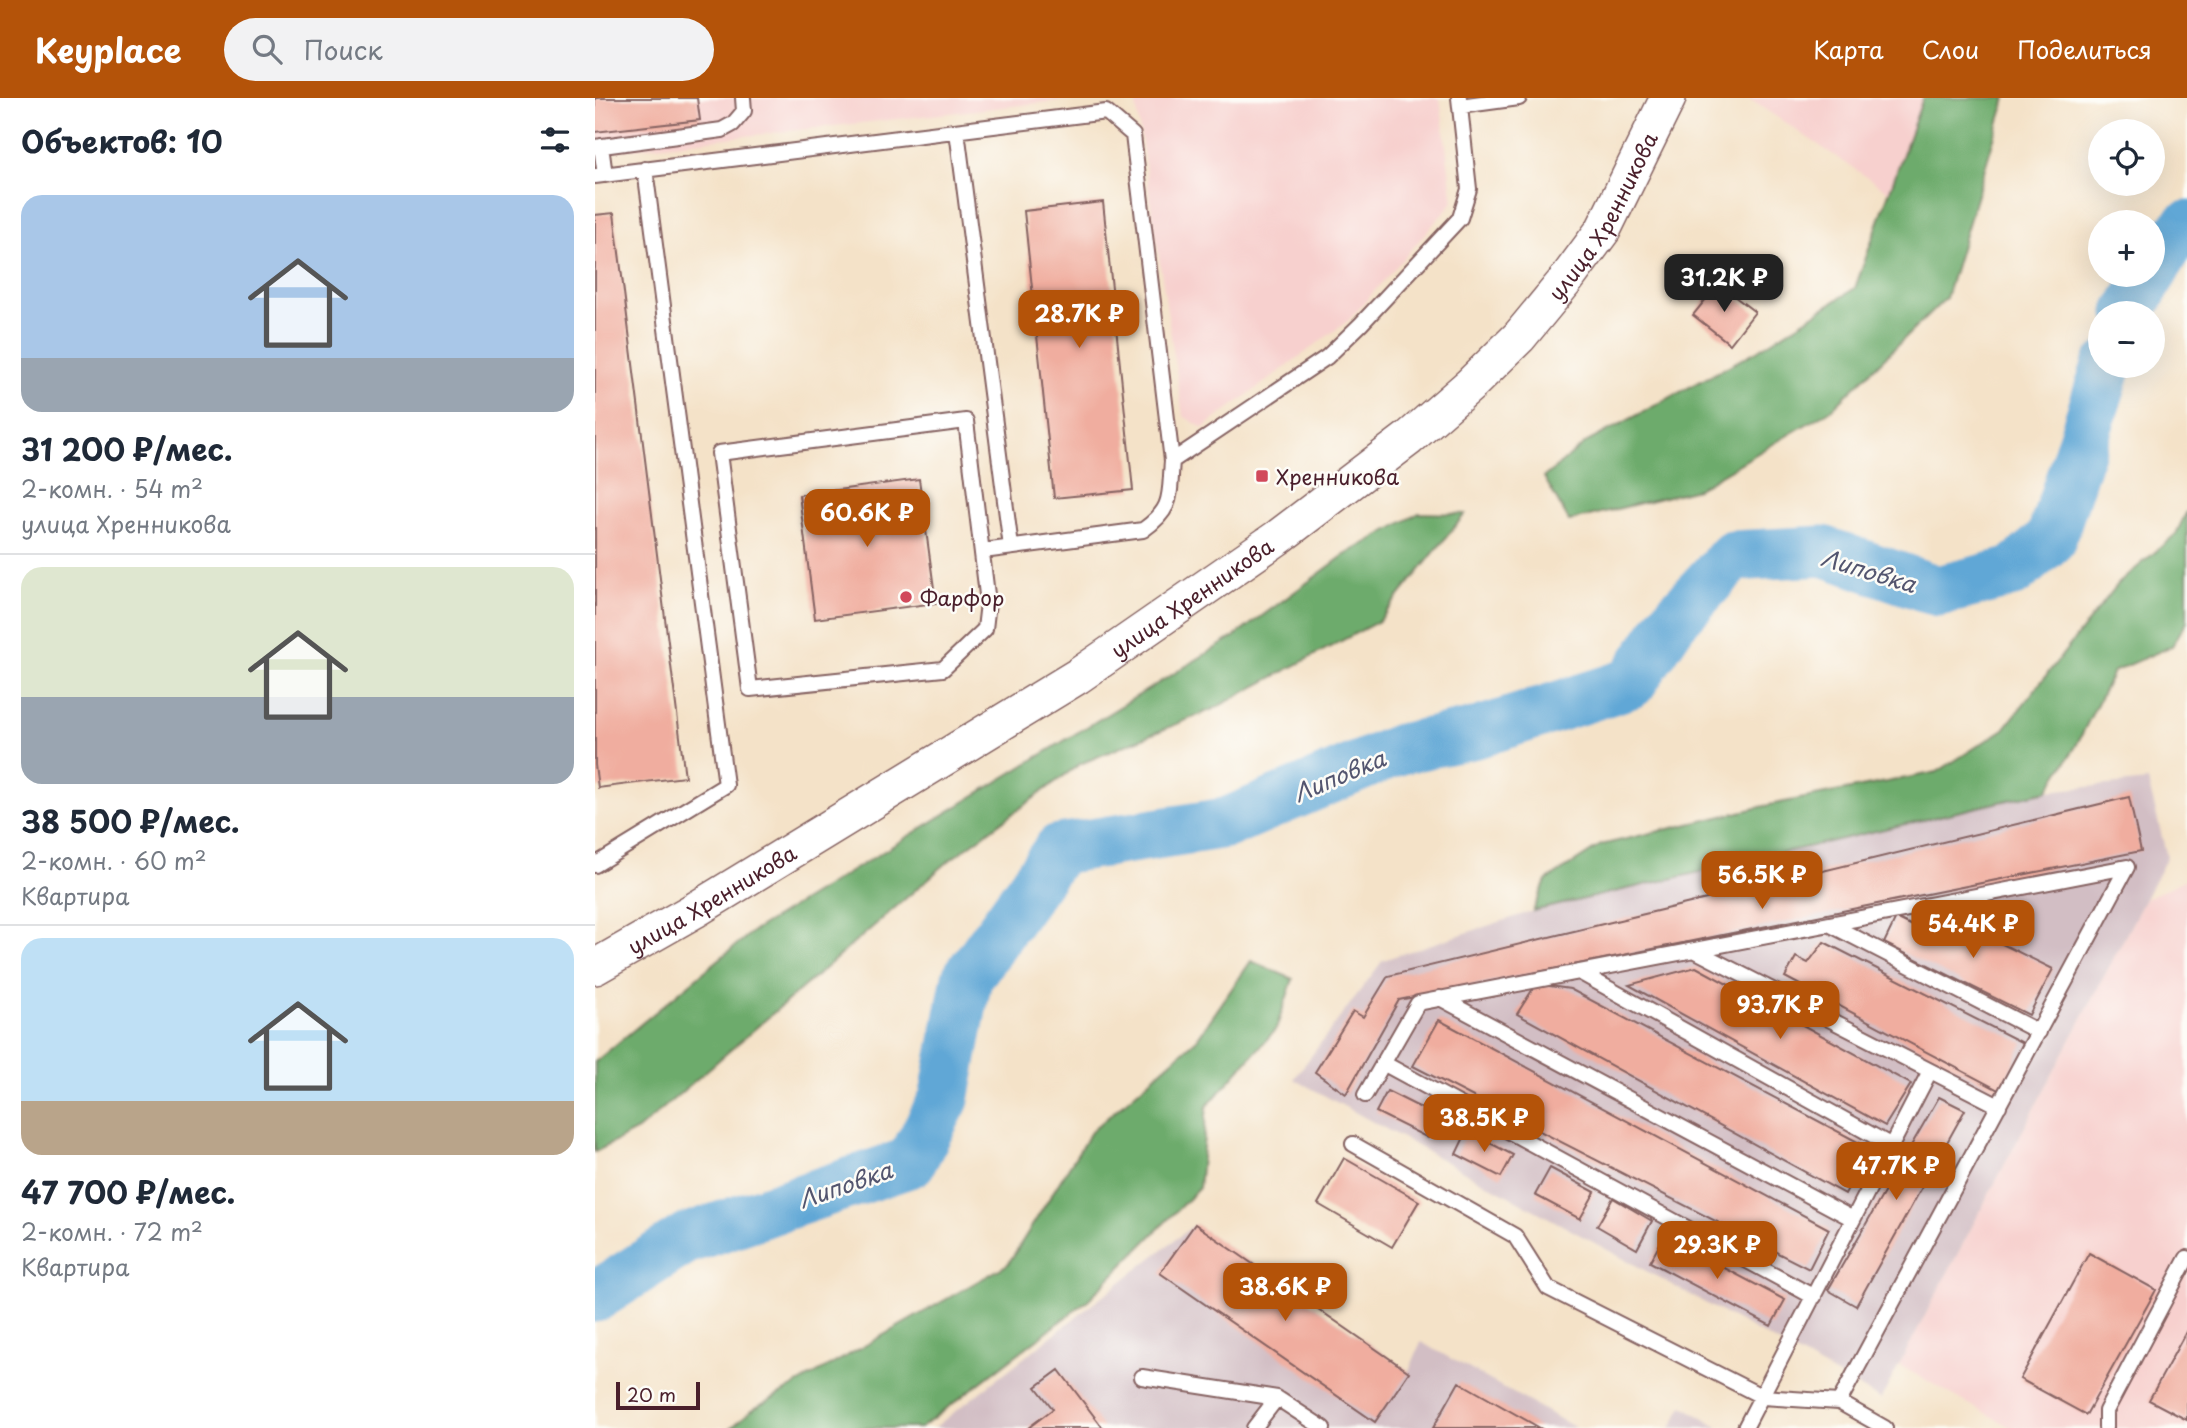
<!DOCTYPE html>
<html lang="ru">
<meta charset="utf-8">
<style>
body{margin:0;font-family:"Playpen Sans",sans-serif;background:#f2f2f3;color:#1f2937;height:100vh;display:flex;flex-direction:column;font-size:26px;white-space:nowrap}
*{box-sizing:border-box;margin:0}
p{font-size:23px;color:#747a83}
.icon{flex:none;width:38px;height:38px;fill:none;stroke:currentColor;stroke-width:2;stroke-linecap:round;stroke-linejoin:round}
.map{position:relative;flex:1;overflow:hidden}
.side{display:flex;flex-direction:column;background:#fff;width:595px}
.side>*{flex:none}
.controls{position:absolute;left:1493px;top:21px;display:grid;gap:14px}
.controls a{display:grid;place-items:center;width:77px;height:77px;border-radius:50%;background:#fff;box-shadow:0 7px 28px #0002;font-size:35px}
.scale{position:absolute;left:21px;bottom:18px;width:84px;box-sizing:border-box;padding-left:7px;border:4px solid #4a1f2b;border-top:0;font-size:19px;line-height:24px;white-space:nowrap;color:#4a1f2b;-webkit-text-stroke:5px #fdfcf7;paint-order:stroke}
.price{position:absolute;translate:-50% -60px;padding:0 16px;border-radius:14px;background:#b45309;color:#fff;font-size:23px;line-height:46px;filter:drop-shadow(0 2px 4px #0008)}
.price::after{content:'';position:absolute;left:50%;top:42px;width:21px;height:16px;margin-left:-10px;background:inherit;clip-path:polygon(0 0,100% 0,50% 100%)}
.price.on{background:#222;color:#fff}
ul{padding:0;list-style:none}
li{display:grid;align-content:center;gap:14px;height:371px;padding:0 21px}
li+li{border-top:2px solid #e0e1e3}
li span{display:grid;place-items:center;height:217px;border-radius:21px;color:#555}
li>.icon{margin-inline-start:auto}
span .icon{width:126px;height:126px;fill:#fffc;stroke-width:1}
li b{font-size:30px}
h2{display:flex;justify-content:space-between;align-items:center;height:84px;padding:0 21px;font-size:30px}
header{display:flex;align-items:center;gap:42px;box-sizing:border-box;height:98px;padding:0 35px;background:#b45309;color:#fff}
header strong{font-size:33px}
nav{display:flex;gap:38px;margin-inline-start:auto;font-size:24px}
.search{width:490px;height:63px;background:#f2f2f3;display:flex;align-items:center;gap:18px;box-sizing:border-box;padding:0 24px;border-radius:38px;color:#747a83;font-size:26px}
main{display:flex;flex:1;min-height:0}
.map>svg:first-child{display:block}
</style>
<header>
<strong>Keyplace</strong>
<div class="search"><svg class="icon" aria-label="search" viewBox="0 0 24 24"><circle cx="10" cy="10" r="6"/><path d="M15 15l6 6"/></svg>Поиск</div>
<nav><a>Карта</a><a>Слои</a><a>Поделиться</a></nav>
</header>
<main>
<section class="side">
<h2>Объектов: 10<svg class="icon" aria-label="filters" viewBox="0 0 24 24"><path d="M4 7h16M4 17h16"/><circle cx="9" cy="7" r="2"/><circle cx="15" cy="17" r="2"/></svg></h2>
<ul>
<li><span style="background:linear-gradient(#a9c7e8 75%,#9aa5b1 0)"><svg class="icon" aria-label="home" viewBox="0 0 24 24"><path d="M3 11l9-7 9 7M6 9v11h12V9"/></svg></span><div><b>31 200 ₽/мес.</b><p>2-комн. · 54 m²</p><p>улица Хренникова</p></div></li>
<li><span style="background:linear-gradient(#dfe7d0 60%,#9aa5b1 0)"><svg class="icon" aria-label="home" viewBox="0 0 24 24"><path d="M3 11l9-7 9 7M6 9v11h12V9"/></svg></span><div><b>38 500 ₽/мес.</b><p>2-комн. · 60 m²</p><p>Квартира</p></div></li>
<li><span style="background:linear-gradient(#bfe0f5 75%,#b9a48a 0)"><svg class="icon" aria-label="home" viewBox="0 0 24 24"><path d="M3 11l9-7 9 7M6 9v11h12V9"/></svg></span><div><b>47 700 ₽/мес.</b><p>2-комн. · 72 m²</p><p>Квартира</p></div></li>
</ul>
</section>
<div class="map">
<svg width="1592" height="1330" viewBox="0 0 1592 1330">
<rect width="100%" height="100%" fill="#fdfcf7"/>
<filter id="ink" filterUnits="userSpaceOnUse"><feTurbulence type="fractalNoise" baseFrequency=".0143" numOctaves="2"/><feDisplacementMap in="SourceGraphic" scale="14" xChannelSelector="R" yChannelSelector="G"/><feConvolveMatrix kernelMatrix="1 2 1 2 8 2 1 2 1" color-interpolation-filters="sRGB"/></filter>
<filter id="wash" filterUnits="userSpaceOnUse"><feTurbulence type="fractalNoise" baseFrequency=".00686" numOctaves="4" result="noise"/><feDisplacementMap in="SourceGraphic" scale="28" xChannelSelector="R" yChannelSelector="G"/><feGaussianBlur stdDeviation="1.57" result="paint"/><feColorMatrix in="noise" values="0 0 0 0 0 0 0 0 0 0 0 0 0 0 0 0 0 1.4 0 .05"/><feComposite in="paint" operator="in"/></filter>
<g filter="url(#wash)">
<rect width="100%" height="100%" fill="#f4e2c8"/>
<!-- built -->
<path fill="#f7d0ce" d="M0 0H489L0 55Z
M540 0H845L858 104 754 222 608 330 588 318Z
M1153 0H1328L1294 94Z
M1592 781V1330H1417L1304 1267 1550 801Z"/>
<!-- industrial -->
<path fill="#d2bec4" d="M1553 683 1572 759 1286 1301 699 981 788 862 938 813 1452 693Z
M600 1126 814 1273 826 1244 981 1330H339Z
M1088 1308 1124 1330H1076Z"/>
<!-- forest -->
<path fill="#6dab6c" stroke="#5c654c" stroke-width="2" d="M1328 0H1411L1351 200 1237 311 1102 391 974 423 949 379 992 344 1160 254 1260 190Z
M1592 413V523L1577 548 1518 574 1481 648 1452 693 938 813 951 783 1006 747 1174 707 1342 674 1409 631 1523 486 1581 436Z
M824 415 870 416 784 523 618 611 485 666 355 762 43 1032 0 1054V964L157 834 640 538 748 458Z
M656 863 698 881 681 931 612 1008 604 1090 493 1202 326 1330H136L157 1312 413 1166 496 1034 602 941Z"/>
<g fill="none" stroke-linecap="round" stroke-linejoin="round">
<!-- river -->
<path stroke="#60a7d6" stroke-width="51" d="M1558 174 1572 148 1592 128
M1534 215 1556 177
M0 1199 90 1141 316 1064 349 1001 372 880 464 751 631 725 805 651 881 635 1036 585 1077 524 1138 458 1228 453 1343 493 1418 474 1456 441 1512 268"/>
</g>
<g id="blocks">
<!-- building -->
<path fill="#f0ad9f" d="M0 0H102L105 22 0 34Z
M508 104 538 392 459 400 429 113Z
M19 115 90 679 3 690 0 667V117Z
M1123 186 1160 214 1135 246 1098 217Z
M324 381 341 505 220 521 204 397Z
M1534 699 1546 753 804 902 751 996 720 974 758 913 768 919 793 878Z
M1340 813 1458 871 1434 917 1289 845 1301 820 1330 834Z
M1229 844 1428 945 1405 993 1190 879 1201 859 1213 865Z
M1101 869 1316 986 1290 1028 1034 887Z
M941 886 975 891 1274 1050 1250 1096 922 916Z
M844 922 1234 1131 1214 1171 818 968Z
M792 993 844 1019 833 1040 781 1014Z
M1344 999 1370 1012 1261 1208 1233 1192Z
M872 1033 918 1057 906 1079 861 1056Z
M749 1060 824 1103 797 1149 723 1106Z
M955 1070 1000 1094 985 1121 940 1097Z
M1018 1100 1057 1123 1042 1151 1002 1128Z
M600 1126 814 1274 780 1324 565 1175Z
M1069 1138 1190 1202 1176 1228 1055 1164Z
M1494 1155 1561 1192 1491 1317 1425 1281Z
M1592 1232V1322L1554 1302Z
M464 1272 508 1330H433L458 1311 441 1289Z
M864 1284 945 1330H838Z"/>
</g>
</g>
<g filter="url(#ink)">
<use href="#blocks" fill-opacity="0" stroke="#866362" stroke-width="2"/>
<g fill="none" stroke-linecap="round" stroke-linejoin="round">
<!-- service casing -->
<g stroke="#866362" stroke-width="18">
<path id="service" d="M865 8 924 0
M362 33 416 449
M6 48 10 77
M0 49 127 32 138 26 149 13 148 0
M0 78 511 14 538 37 577 363 732 259 766 226 865 120 874 91 864 0
M371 323 393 505 390 531 348 571 155 591 124 355Z
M388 453 548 432C579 410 574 398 577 363
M0 767 131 687 50 71
M1234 826 1444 934
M1101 853 1404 1008
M984 874 1297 1048
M845 900 1258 1121
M788 965 1219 1199
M770 997 823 905 1532 769 1244 1304
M758 1046 920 1138 953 1190 1168 1299 1244 1304 1290 1330
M547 1279 682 1300 728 1330
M659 1330 682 1300
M1150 1330 1335 973
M1511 1330V1313L1592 1160"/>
</g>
<!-- tertiary casing -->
<g stroke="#866362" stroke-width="38">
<g id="tertiary">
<path id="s1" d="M0 869 100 812 483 578 685 438 814 340 875 287 924 239 971 182 1008 132 1073 0"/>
</g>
</g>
<!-- service -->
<use href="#service" stroke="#fff" stroke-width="14"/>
<!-- tertiary -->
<use href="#tertiary" stroke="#fff" stroke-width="35"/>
</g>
</g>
<!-- markers -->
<g fill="#d1495b" stroke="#fdfcf7" stroke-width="2.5">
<rect x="660" y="371" width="14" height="14" rx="3.5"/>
<circle cx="311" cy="499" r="7"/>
</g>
<g text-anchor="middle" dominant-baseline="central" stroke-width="5" stroke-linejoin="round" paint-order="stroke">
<!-- street labels -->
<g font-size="21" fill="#4a1f2b" stroke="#fdfcf7">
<text stroke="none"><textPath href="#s1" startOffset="1269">улица Хренникова</textPath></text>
<text stroke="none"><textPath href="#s1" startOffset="702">улица Хренникова</textPath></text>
<text stroke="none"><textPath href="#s1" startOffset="135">улица Хренникова</textPath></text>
</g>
<!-- poi labels -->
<g font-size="21" fill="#4a1f2b" stroke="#fdfcf7" text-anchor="start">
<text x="681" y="378">Хренникова</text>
<text x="325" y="499">Фарфор</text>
</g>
<!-- water labels -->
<g font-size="23" font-style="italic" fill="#53556f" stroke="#fdfcf7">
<text transform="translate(1274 472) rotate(17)">Липовка</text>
<text transform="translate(744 677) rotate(-23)">Липовка</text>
<text transform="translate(250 1086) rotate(-19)">Липовка</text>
</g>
</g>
</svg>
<div class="controls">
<a><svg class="icon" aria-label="locate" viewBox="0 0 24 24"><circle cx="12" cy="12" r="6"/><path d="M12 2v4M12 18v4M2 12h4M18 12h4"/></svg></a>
<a>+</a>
<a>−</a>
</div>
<div class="scale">20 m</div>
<b class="price on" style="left:1129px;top:216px">31.2K ₽</b>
<b class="price" style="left:484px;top:252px">28.7K ₽</b>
<b class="price" style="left:272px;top:451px">60.6K ₽</b>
<b class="price" style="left:1167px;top:813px">56.5K ₽</b>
<b class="price" style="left:1378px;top:862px">54.4K ₽</b>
<b class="price" style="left:1185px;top:943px">93.7K ₽</b>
<b class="price" style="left:889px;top:1056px">38.5K ₽</b>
<b class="price" style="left:1301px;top:1104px">47.7K ₽</b>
<b class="price" style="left:1122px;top:1183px">29.3K ₽</b>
<b class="price" style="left:690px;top:1225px">38.6K ₽</b>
</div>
</main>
